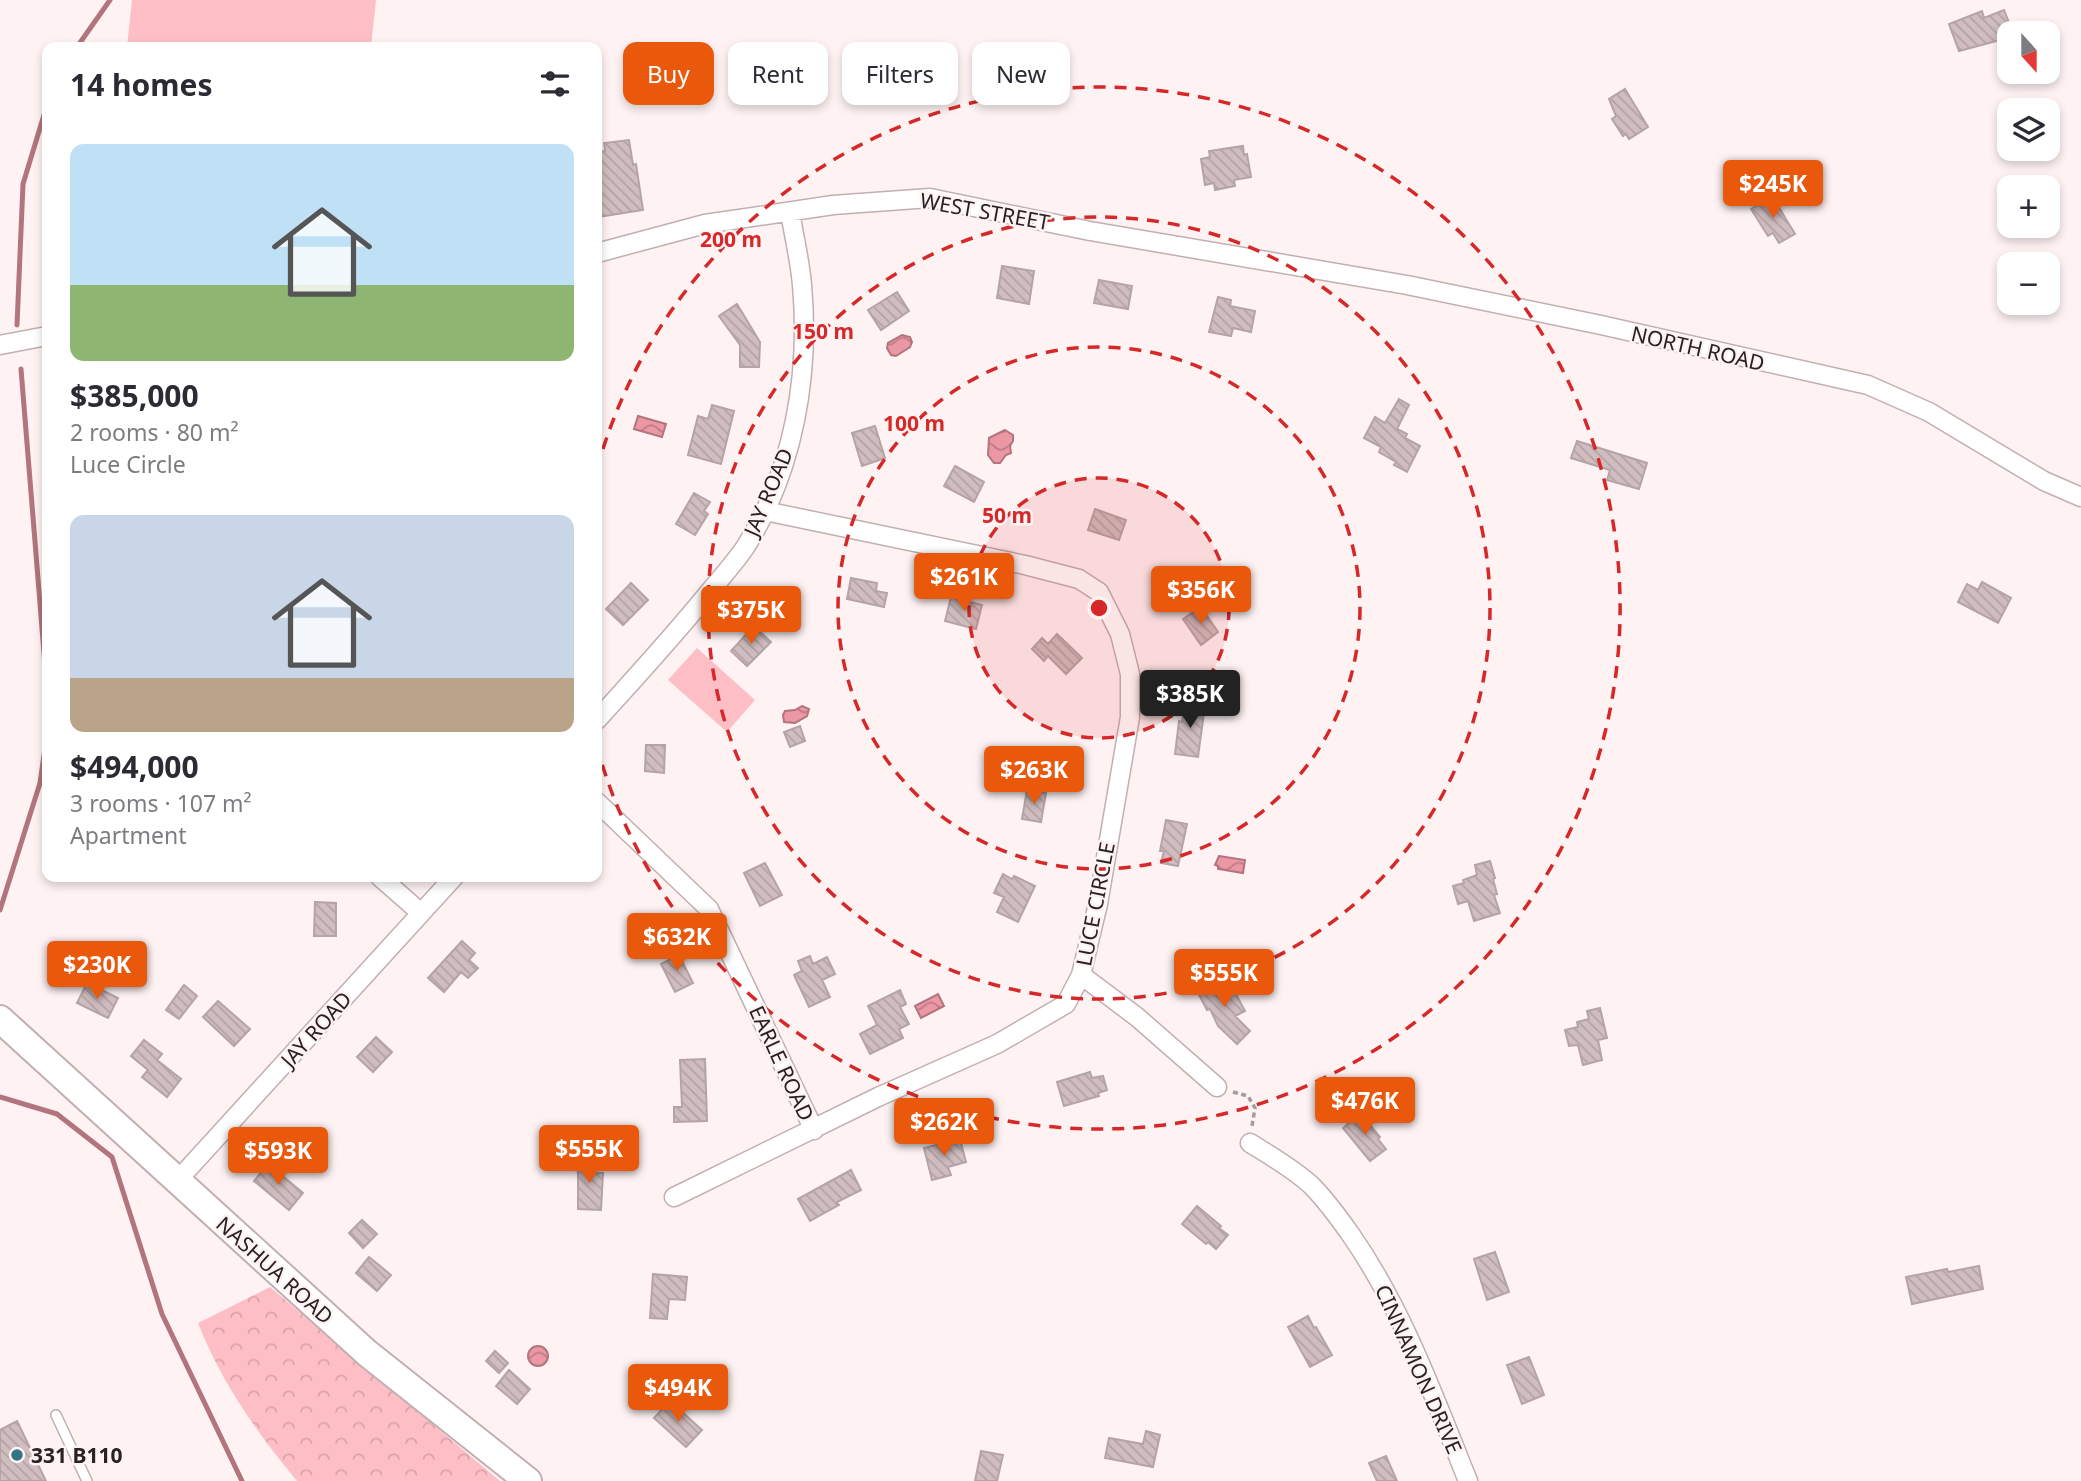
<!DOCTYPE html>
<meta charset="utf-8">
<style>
body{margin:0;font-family:"Noto Sans",sans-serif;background:#f7f7f7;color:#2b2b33;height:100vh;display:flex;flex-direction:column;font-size:26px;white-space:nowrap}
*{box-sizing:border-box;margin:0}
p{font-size:23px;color:#7c7c81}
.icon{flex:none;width:38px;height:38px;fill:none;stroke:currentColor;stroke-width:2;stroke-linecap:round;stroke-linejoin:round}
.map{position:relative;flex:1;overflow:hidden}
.sheet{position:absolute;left:42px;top:42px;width:560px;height:840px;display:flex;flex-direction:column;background:#fff;border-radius:14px;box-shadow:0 4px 10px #0003}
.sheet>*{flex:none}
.hud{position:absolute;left:623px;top:42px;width:665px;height:63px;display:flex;gap:14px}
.needle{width:46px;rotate:159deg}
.controls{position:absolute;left:1997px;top:21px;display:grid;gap:14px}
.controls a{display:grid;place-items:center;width:63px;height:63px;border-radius:14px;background:#fff;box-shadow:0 4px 10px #0003;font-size:35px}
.price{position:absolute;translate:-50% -60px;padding:0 16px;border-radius:7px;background:#ea580c;color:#fff;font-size:23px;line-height:46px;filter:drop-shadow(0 2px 4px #0008)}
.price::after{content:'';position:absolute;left:50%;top:42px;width:21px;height:16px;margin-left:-10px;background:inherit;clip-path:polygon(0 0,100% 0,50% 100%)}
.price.active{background:#222;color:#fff}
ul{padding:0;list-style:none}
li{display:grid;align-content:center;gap:14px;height:371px;padding:0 28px}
li span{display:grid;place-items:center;height:217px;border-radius:14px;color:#555}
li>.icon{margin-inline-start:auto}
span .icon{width:126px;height:126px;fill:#fffc;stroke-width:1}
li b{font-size:30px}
h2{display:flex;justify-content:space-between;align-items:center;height:84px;padding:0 28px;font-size:30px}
.chip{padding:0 24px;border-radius:14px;background:#fff;box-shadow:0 4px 10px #0003;font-size:24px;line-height:63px}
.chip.active{background:#ea580c;color:#fff}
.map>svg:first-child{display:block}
</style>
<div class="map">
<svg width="2081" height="1481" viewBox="0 0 2081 1481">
<defs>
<pattern id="forest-crowns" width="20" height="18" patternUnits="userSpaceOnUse" patternTransform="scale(1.75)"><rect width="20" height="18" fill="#febec6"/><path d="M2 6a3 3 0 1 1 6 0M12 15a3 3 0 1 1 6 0" fill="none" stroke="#daa3aa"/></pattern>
<pattern id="water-waves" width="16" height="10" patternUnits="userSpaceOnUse" patternTransform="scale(1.75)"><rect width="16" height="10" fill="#ec97a4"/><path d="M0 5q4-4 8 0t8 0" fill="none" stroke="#bf7b85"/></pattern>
<pattern id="building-back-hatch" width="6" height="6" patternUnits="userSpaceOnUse" patternTransform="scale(1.75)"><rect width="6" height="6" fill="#d0bdbf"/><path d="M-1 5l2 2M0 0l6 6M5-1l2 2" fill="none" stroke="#b3a2a4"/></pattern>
</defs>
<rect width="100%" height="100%" fill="#fef2f3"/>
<!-- grass -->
<path fill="#febec6" d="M132 0H376L371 47H127Z
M697 648 755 700 727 732 668 680Z"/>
<!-- forest -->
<path fill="url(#forest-crowns)" d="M270 1287 500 1481H297C257 1433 221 1382 198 1323Z"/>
<!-- water -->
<path fill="url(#water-waves)" stroke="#b2747d" stroke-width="2" d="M902 335 910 337 912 342 910 347 896 356 891 355 887 348 888 343Z
M638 416 666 424 662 437 634 429Z
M1005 430 1013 435V441L1010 446 1011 453 1006 455 1000 463H994L988 455 989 438Z
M802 706 809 709 807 716 795 723 784 722 783 715 785 711 795 710Z
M1219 856 1245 860 1243 873 1218 869V866L1215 865Z
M938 994 944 1006 921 1018 915 1006Z
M528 1356a10 10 0 1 1 20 0a10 10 0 1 1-20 0Z"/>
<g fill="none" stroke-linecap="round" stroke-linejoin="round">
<!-- stream -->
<path stroke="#b2747d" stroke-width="5" d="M77 47 110 0
M17 325 23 184 47 105
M21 369 47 690
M0 910 40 783 47 734
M0 1097 57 1114 112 1157 162 1314 242 1481"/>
</g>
<!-- building -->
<path fill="url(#building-back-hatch)" stroke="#b5a3a5" stroke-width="2" d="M2004 10 2012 30 1998 35 2000 40 1959 51 1949 24 1982 11 1984 18Z
M1625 89 1648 127 1629 139 1626 134 1623 136 1612 119 1616 116 1609 99Z
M629 140 633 165 636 164 643 210 598 217 597 152 605 151 604 143Z
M1243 146 1244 155 1247 154 1251 177 1234 180 1235 186 1215 190 1214 183 1205 185 1201 159 1210 157 1209 151Z
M1772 196 1795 234 1779 243 1773 233 1768 236 1751 209Z
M1002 266 1034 271 1029 304 997 298Z
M1099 280 1132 286 1128 309 1094 303Z
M897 292 909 311 881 330 868 310Z
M1218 297 1231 300 1230 306 1255 311 1251 332 1233 328 1231 336 1209 332Z
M737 304 760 342 759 367H740V345L719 316Z
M1399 399 1409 405 1397 429 1407 434 1405 438 1420 446 1407 472 1394 465 1396 462 1379 452 1381 447 1364 438 1375 417 1385 423Z
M712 405 734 411 721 464 688 455 698 416 708 419Z
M875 426 885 458 862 466 852 433Z
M1577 441 1647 463 1639 489 1607 480 1610 470 1571 458Z
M955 466 984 482 974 502 944 486Z
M694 493 710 502 704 511 708 514 695 535 676 524Z
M1095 509 1126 520 1119 540 1088 530Z
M851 578 877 583 876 591 887 593 884 607 847 599Z
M1982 582 2011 598 1998 623 1958 602 1967 584 1978 590Z
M631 583 648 600 623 625 606 609Z
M951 597 982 605 976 629 945 621Z
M1201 607 1218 632 1201 645 1183 619Z
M754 626 771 642 747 666 731 651Z
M1057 634 1082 658 1066 674 1048 656 1044 661 1032 649 1042 638 1048 644Z
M1185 702 1205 705 1198 757 1175 754 1179 721 1182 722Z
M800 726 805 741 790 747 784 732Z
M646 745H665L664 773 645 771Z
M1027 790 1046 793 1041 822 1022 819Z
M1166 820 1187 824 1178 866 1161 863 1164 851H1160Z
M1490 861 1495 878 1493 879 1497 894 1494 895 1500 913 1474 921 1468 901 1458 904 1453 886 1464 883 1463 880 1477 875 1475 865Z
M765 863 782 895 760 906 744 873Z
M1003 874 1012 879 1014 876 1035 886 1018 922 997 912 1004 897 994 893Z
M315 902 336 903V936H314Z
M462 941 475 953 469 960 478 968 468 978 461 972 444 992 428 978Z
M679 955 693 983 675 992 661 964Z
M810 956 813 964 827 957 835 974 822 980 830 997 809 1007 794 975 802 971 798 961Z
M1212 978 1219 991 1231 985 1245 1011 1235 1016 1250 1031 1237 1044 1218 1026 1210 1009 1207 1010 1195 987Z
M87 983 118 998 108 1018 77 1003Z
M184 985 197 996 179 1019 166 1010Z
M900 990 906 1004 900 1007 909 1024 899 1029 903 1038 870 1054 860 1034 877 1025 868 1006Z
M218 1001 250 1029 234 1046 203 1017Z
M1600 1008 1607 1038 1598 1040 1602 1060 1583 1065 1578 1045 1569 1046 1565 1030 1578 1027 1577 1022 1589 1019 1587 1011Z
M376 1037 392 1052 373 1072 357 1057Z
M144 1040 162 1054 157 1060 181 1079 167 1097 142 1077 148 1070 131 1056Z
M705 1059 707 1121 674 1122V1107H682L680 1060Z
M1090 1072 1092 1078 1103 1076 1107 1090 1098 1093 1099 1096 1064 1106 1057 1082Z
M1360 1113 1380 1137 1378 1139 1386 1149 1370 1161 1343 1128Z
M960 1139 966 1162 948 1167 951 1175 932 1180 924 1148Z
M578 1156 594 1157 593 1173H603L601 1210 578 1209Z
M268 1164 303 1193 289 1210 254 1181Z
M851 1170 861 1190 837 1202 839 1205 810 1221 798 1199Z
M1197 1206 1221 1226 1219 1228 1228 1235 1216 1249 1208 1242 1206 1244 1182 1224Z
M362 1220 377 1234 363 1248 349 1233Z
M1495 1252 1509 1292 1487 1300 1474 1259Z
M369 1257 391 1275 377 1291 356 1273Z
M1979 1266 1983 1289 1912 1304 1906 1277 1947 1269 1948 1272Z
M653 1274 687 1277 685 1300 669 1299 667 1319 650 1318Z
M1308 1316 1314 1328 1316 1327 1332 1355 1310 1367 1288 1327Z
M495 1351 508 1363 499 1373 486 1361Z
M1529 1357 1544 1395 1522 1404 1507 1365Z
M509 1370 530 1389 517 1404 496 1386Z
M670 1401 702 1430 686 1447 654 1418Z
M17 1421 46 1481H0V1430Z
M1146 1431 1160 1435 1153 1467 1105 1458 1109 1438 1143 1444Z
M981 1451 1003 1455 997 1481H975Z
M1386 1456 1397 1481H1377L1369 1463Z"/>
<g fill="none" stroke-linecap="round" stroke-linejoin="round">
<!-- service casing -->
<g stroke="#c2afb1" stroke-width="12">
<path id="service" d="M56 1415 87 1481"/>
</g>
<!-- minor casing -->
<g stroke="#c2afb1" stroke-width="21">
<path id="minor" d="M597 253 705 224 833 205 930 198 1090 231 1407 285 1601 325 1868 385 1929 412 2044 481 2081 497
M0 345 47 336
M597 720C634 679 671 639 706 596 719 580 734 564 746 546 794 469 810 375 802 285 800 261 794 236 790 212
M597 802 709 909 814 1130
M380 877 421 913
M1081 975 1137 1017 1217 1087
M1250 1143C1271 1156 1292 1168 1311 1185 1326 1200 1339 1218 1351 1235 1403 1310 1434 1397 1468 1481
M177 1181 454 877
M674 1197 878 1097 997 1044 1066 1004 1081 975 1098 904 1130 717V674L1120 634 1099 592 1079 579 1025 565 765 511"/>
</g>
<!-- secondary casing -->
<g stroke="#c2afb1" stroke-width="30">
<path id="secondary" d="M0 1019 367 1353 528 1481"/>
</g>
<!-- path -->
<path stroke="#a59b9c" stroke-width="3.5" stroke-dasharray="5 3.5" stroke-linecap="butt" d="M1233 1092 1248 1096 1255 1108 1252 1126"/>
<!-- service -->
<use href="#service" stroke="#fff" stroke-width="9"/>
<!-- minor -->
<use href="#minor" stroke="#fff" stroke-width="18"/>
<!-- secondary -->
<use href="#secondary" stroke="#fff" stroke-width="26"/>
</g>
<!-- distance rings -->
<circle cx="1099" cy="608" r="130" fill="#d62828" fill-opacity=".12"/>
<g fill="none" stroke="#d62828" stroke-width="3.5" stroke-dasharray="12 9">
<circle cx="1099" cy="608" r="130"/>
<circle cx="1099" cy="608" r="261"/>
<circle cx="1099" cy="608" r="391"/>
<path d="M597 469A521 521 0 1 1 597 747"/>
</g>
<!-- markers -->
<circle fill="#337487" stroke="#fef2f3" stroke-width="2.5" cx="17" cy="1455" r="7"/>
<g text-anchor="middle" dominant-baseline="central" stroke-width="5" stroke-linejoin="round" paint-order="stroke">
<!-- street labels -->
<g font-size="21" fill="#292223" stroke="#fef2f3">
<text transform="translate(985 211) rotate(10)">WEST STREET</text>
<text transform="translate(1698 348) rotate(13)">NORTH ROAD</text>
<text transform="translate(768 492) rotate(-67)">JAY ROAD</text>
<text transform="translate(1095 904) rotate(-79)">LUCE CIRCLE</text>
<text transform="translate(316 1029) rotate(-48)">JAY ROAD</text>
<text transform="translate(782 1063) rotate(65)">EARLE ROAD</text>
<text transform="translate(275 1270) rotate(42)">NASHUA ROAD</text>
<text transform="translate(1419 1369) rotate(66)">CINNAMON DRIVE</text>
</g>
<!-- poi labels -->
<g font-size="21" font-weight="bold" fill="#292223" stroke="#fef2f3" text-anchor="start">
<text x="31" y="1455">331 B110</text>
</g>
</g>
<circle cx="1099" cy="608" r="10" fill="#d62828" stroke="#fef2f3" stroke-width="3.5"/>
<g font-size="21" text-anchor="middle" font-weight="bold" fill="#d62828" stroke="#fef2f3" stroke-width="5" stroke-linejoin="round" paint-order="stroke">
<text x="731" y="247">200 m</text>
<text x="823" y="339">150 m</text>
<text x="914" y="431">100 m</text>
<text x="1007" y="523">50 m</text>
</g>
</svg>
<div class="controls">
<a><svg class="needle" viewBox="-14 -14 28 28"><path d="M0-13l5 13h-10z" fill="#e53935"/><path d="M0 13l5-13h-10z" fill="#7c7c81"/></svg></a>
<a><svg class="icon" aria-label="layers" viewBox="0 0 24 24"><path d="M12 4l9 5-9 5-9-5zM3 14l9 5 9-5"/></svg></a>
<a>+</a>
<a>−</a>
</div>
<b class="price" style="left:1773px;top:220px">$245K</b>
<b class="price" style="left:964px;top:613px">$261K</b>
<b class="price" style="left:1201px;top:626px">$356K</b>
<b class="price" style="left:751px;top:646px">$375K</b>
<b class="price active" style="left:1190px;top:730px">$385K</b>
<b class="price" style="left:1034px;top:806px">$263K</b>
<b class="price" style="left:677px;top:973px">$632K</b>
<b class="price" style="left:97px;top:1001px">$230K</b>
<b class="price" style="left:1224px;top:1009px">$555K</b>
<b class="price" style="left:1365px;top:1137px">$476K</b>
<b class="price" style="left:944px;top:1158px">$262K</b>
<b class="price" style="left:589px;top:1185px">$555K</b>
<b class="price" style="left:278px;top:1187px">$593K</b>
<b class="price" style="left:678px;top:1424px">$494K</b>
<div class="hud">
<a class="chip active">Buy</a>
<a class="chip">Rent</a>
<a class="chip">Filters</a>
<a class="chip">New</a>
</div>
<section class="sheet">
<h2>14 homes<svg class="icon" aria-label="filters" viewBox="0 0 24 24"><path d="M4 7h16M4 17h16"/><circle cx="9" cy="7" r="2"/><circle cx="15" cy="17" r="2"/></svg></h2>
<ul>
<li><span style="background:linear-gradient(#bfe0f5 65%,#8fb573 0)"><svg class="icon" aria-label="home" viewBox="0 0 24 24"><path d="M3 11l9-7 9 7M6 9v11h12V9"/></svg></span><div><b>$385,000</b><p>2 rooms · 80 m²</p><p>Luce Circle</p></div></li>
<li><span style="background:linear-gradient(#c9d6e8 75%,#b9a48a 0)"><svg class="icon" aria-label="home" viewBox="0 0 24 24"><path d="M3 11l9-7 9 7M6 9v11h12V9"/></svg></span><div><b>$494,000</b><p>3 rooms · 107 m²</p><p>Apartment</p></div></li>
</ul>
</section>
</div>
